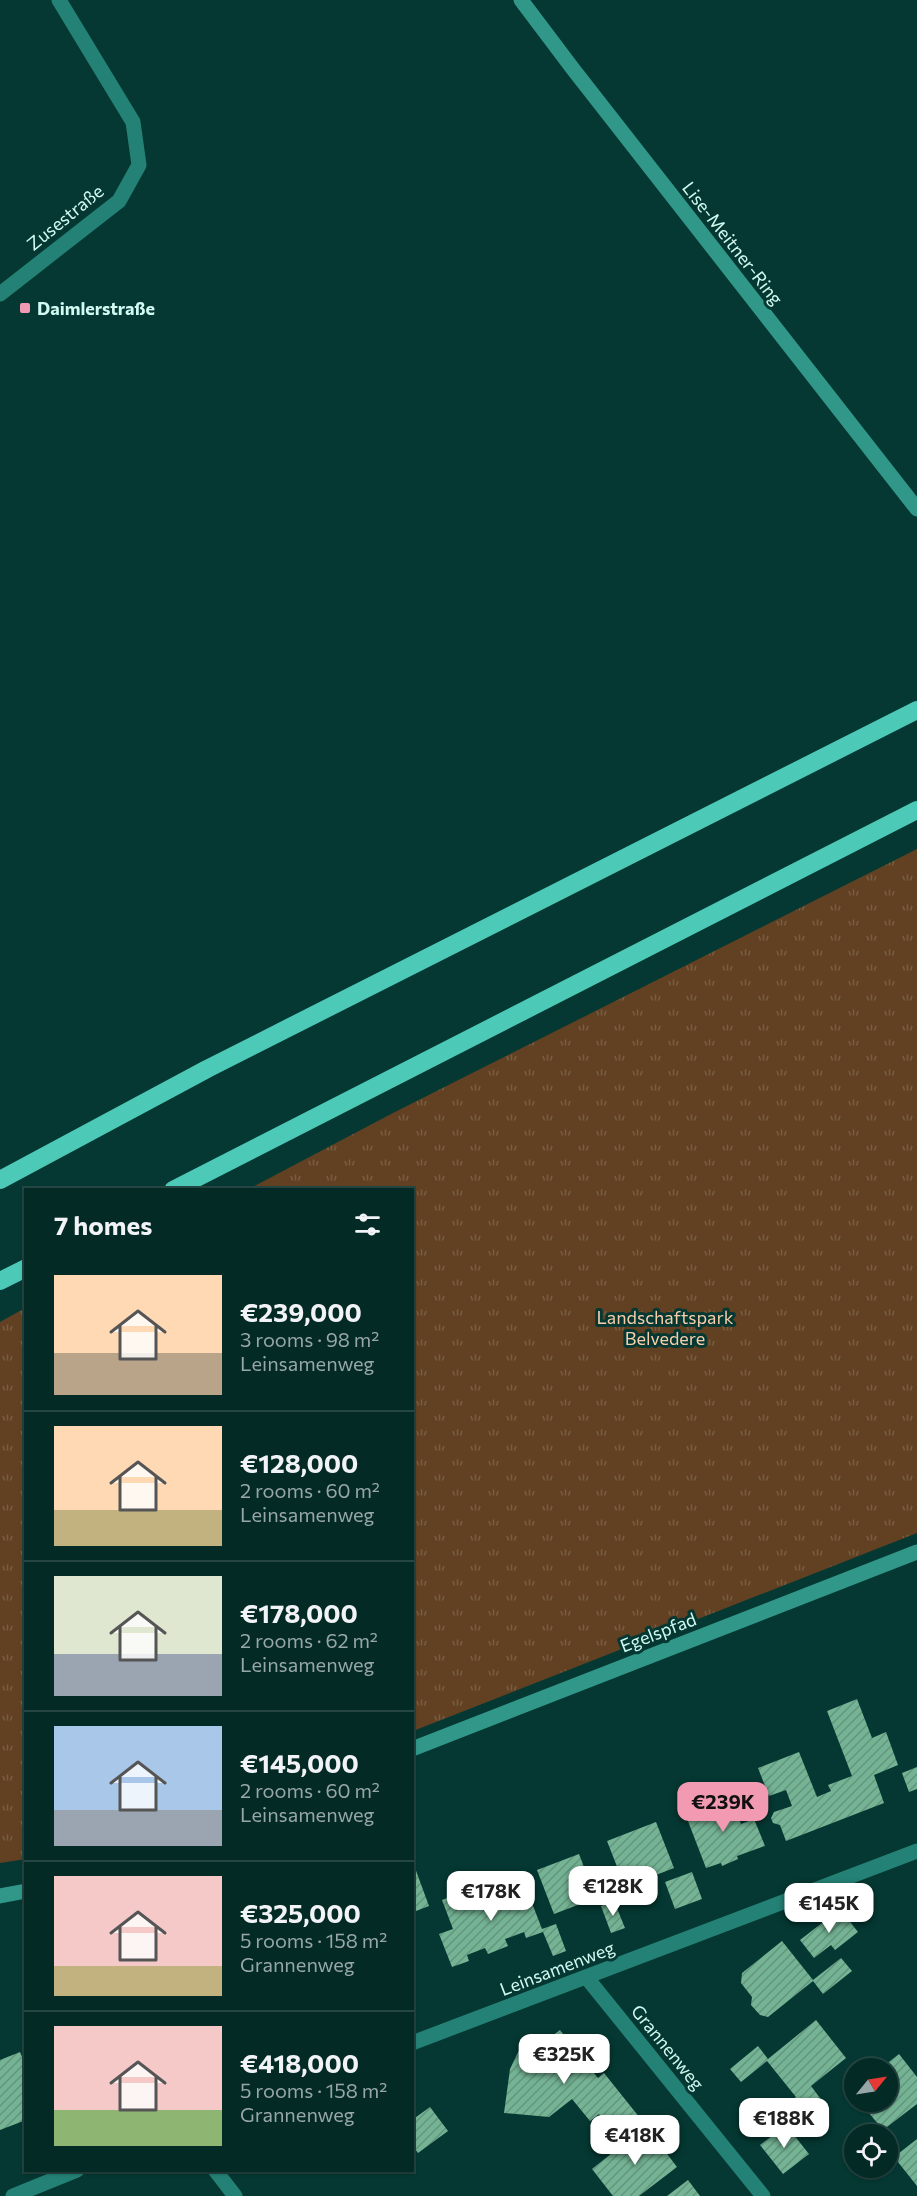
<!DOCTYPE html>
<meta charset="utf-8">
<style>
body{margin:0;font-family:Commissioner,sans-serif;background:#123632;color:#f1f3f6;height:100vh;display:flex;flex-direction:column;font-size:22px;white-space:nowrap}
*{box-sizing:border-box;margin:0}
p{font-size:20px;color:#97a7a7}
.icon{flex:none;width:33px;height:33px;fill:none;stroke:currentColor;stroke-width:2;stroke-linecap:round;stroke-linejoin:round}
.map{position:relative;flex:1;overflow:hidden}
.sheet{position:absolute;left:24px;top:1188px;width:390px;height:984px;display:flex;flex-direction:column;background:#042a26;border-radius:0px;box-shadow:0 2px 4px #0004,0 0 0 2px #254643}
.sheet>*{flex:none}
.needle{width:39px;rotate:60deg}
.fabs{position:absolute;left:844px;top:2058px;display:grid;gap:12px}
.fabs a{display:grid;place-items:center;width:54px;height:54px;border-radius:50%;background:#042a26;box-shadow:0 2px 4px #0004,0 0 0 2px #254643;font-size:30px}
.price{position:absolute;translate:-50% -51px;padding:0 14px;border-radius:12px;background:#fff;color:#222;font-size:20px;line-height:39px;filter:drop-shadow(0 2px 3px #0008)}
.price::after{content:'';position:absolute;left:50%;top:36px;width:18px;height:14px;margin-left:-9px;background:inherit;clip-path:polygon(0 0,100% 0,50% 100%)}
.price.selected{background:#f19ab2;color:#111}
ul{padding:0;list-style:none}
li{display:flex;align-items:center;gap:18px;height:150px;padding:0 30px}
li+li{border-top:2px solid #254643}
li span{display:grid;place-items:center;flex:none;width:168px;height:120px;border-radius:0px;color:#555}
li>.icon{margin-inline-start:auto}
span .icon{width:72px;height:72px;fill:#fffc;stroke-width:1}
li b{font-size:26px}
h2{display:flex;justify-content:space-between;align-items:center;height:72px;padding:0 30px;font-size:26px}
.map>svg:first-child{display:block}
</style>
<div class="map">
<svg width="917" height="2196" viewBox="0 0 917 2196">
<defs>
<pattern id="park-tufts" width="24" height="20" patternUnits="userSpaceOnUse" patternTransform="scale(1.5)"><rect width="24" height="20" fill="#624122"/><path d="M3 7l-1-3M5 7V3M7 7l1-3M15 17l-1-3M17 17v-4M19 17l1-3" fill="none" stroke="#775d43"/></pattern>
<pattern id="building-hatch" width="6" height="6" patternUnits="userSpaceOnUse" patternTransform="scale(1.5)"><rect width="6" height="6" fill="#74b494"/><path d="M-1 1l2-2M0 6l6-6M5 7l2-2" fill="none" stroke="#64947e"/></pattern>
</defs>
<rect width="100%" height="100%" fill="#053832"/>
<!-- park -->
<path fill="url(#park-tufts)" d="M917 849V1533L413 1731 412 1190 249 1189 393 1113Z
M25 1308 26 1859 0 1863V1322Z"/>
<!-- building -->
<path fill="url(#building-hatch)" d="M857 1699 872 1738 886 1732 898 1765 874 1775 884 1803 786 1841 780 1825 773 1823 771 1818 774 1812 792 1806 786 1790 769 1796 758 1768 799 1752 817 1797 831 1791 828 1785 852 1776 827 1711Z
M917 1767V1789L909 1792 902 1773Z
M714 1799 717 1804 731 1799 741 1824 754 1819 765 1846 737 1856 738 1859 722 1866 721 1863 706 1868 686 1816 701 1810 699 1805Z
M656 1822 674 1868 625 1887 607 1841Z
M579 1854 596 1898 554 1914 537 1870Z
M412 1868H415L429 1906 416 1911 412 1902Z
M692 1872 702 1899 675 1909 665 1882Z
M506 1875 516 1903 530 1898 542 1929 556 1924 566 1951 553 1956 543 1932 526 1938 524 1932 505 1939 508 1946 488 1954 485 1948 467 1955 469 1961 452 1967 439 1934 453 1929 442 1900Z
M614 1901 625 1928 611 1933 601 1906Z
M840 1909 858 1932 835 1950 831 1945 814 1958 800 1940Z
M782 1941 813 1980 841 1958 852 1971 823 1994 813 1981 768 2017 760 2015 751 2005 752 1997 741 1983 742 1973Z
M816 2020 846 2058 811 2086 820 2098 797 2116 787 2103 796 2097 767 2061 741 2082 730 2069 758 2046 768 2059Z
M560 2030 572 2046 577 2042 589 2059 585 2062 598 2078 604 2073 640 2118 617 2137 599 2114 590 2121 572 2099 549 2117 504 2113 510 2069 522 2044 529 2054Z
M20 2052 26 2066V2120L0 2130V2060Z
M899 2054 917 2077V2104L883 2130 860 2102H888V2068H881Z
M430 2107 448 2131 418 2153 412 2145V2120Z
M786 2125 809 2154 783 2174 760 2145Z
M646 2126 677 2167 639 2196H613L592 2169Z
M917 2139V2186L894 2157Z
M688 2180 700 2196H667Z"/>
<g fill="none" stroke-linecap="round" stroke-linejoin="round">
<!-- street -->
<path stroke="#248175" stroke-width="15" d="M0 294 119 201 139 165 133 122 59 0
M587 1978 763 2196
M412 2043 917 1851
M215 2170 235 2196
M13 2196 77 2170"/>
<!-- secondary -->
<path stroke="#309789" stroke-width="15" d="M521 0 573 69 917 509
M412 1749 917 1552
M0 1896 26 1891"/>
<!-- highway -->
<path stroke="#4dc9b7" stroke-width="18" d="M0 1180 207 1069 917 710
M173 1190 917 810
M0 1281 26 1268"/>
</g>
<!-- markers -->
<rect fill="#f19ab2" stroke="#053832" stroke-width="2" x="19" y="302" width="12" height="12" rx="3"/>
<g text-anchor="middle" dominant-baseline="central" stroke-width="6" stroke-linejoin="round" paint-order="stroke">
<!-- street labels -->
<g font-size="18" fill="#d1faf2" stroke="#053832">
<text transform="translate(65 217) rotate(-39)">Zusestraße</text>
<text transform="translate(733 243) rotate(52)">Lise-Meitner-Ring</text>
<text transform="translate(658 1632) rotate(-21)">Egelspfad</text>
<text transform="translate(557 1968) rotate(-21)">Leinsamenweg</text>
<text transform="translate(668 2047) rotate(51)">Grannenweg</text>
</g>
<!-- poi labels -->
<g font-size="18" font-weight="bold" fill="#d1faf2" stroke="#053832" text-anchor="start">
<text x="37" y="308">Daimlerstraße</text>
</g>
<!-- park labels -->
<g font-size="18" fill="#f7cdaa" stroke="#053832">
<text x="665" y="1317">Landschaftspark<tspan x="665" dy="21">Belvedere</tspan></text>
</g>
</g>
</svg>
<div class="fabs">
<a><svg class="needle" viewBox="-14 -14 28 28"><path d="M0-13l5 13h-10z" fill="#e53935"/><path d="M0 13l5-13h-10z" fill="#97a7a7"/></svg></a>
<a><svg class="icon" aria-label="locate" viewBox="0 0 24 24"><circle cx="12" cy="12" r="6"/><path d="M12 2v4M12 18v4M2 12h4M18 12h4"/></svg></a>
</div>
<b class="price selected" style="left:723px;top:1833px">€239K</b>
<b class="price" style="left:613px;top:1917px">€128K</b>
<b class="price" style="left:491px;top:1922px">€178K</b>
<b class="price" style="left:829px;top:1934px">€145K</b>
<b class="price" style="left:564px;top:2085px">€325K</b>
<b class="price" style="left:784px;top:2149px">€188K</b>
<b class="price" style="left:635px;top:2166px">€418K</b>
<section class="sheet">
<h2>7 homes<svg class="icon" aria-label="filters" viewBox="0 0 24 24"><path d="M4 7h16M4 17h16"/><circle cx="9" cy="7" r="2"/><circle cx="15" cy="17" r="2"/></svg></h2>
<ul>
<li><span style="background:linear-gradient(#ffd9b3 65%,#b9a48a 0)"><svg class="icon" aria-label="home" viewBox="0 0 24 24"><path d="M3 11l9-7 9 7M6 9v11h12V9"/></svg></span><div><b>€239,000</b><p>3 rooms · 98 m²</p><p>Leinsamenweg</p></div></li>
<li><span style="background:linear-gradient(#ffd9b3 70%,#c2b280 0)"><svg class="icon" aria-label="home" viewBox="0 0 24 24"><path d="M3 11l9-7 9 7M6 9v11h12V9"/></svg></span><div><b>€128,000</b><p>2 rooms · 60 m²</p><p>Leinsamenweg</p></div></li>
<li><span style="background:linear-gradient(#dfe7d0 65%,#9aa5b1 0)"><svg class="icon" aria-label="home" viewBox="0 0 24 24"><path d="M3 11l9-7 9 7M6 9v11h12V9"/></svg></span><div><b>€178,000</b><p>2 rooms · 62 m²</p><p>Leinsamenweg</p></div></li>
<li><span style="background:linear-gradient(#a9c7e8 70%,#9aa5b1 0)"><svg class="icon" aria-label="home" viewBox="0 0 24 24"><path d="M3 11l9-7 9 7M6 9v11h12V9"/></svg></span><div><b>€145,000</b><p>2 rooms · 60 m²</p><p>Leinsamenweg</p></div></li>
<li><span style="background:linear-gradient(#f6c9c9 75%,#c2b280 0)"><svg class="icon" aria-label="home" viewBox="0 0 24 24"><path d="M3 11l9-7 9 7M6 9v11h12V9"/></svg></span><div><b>€325,000</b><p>5 rooms · 158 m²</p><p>Grannenweg</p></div></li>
<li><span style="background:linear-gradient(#f6c9c9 70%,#8fb573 0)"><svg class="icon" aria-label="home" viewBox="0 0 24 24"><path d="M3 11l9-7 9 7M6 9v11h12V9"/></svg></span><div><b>€418,000</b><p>5 rooms · 158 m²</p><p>Grannenweg</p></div></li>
</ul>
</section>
</div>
